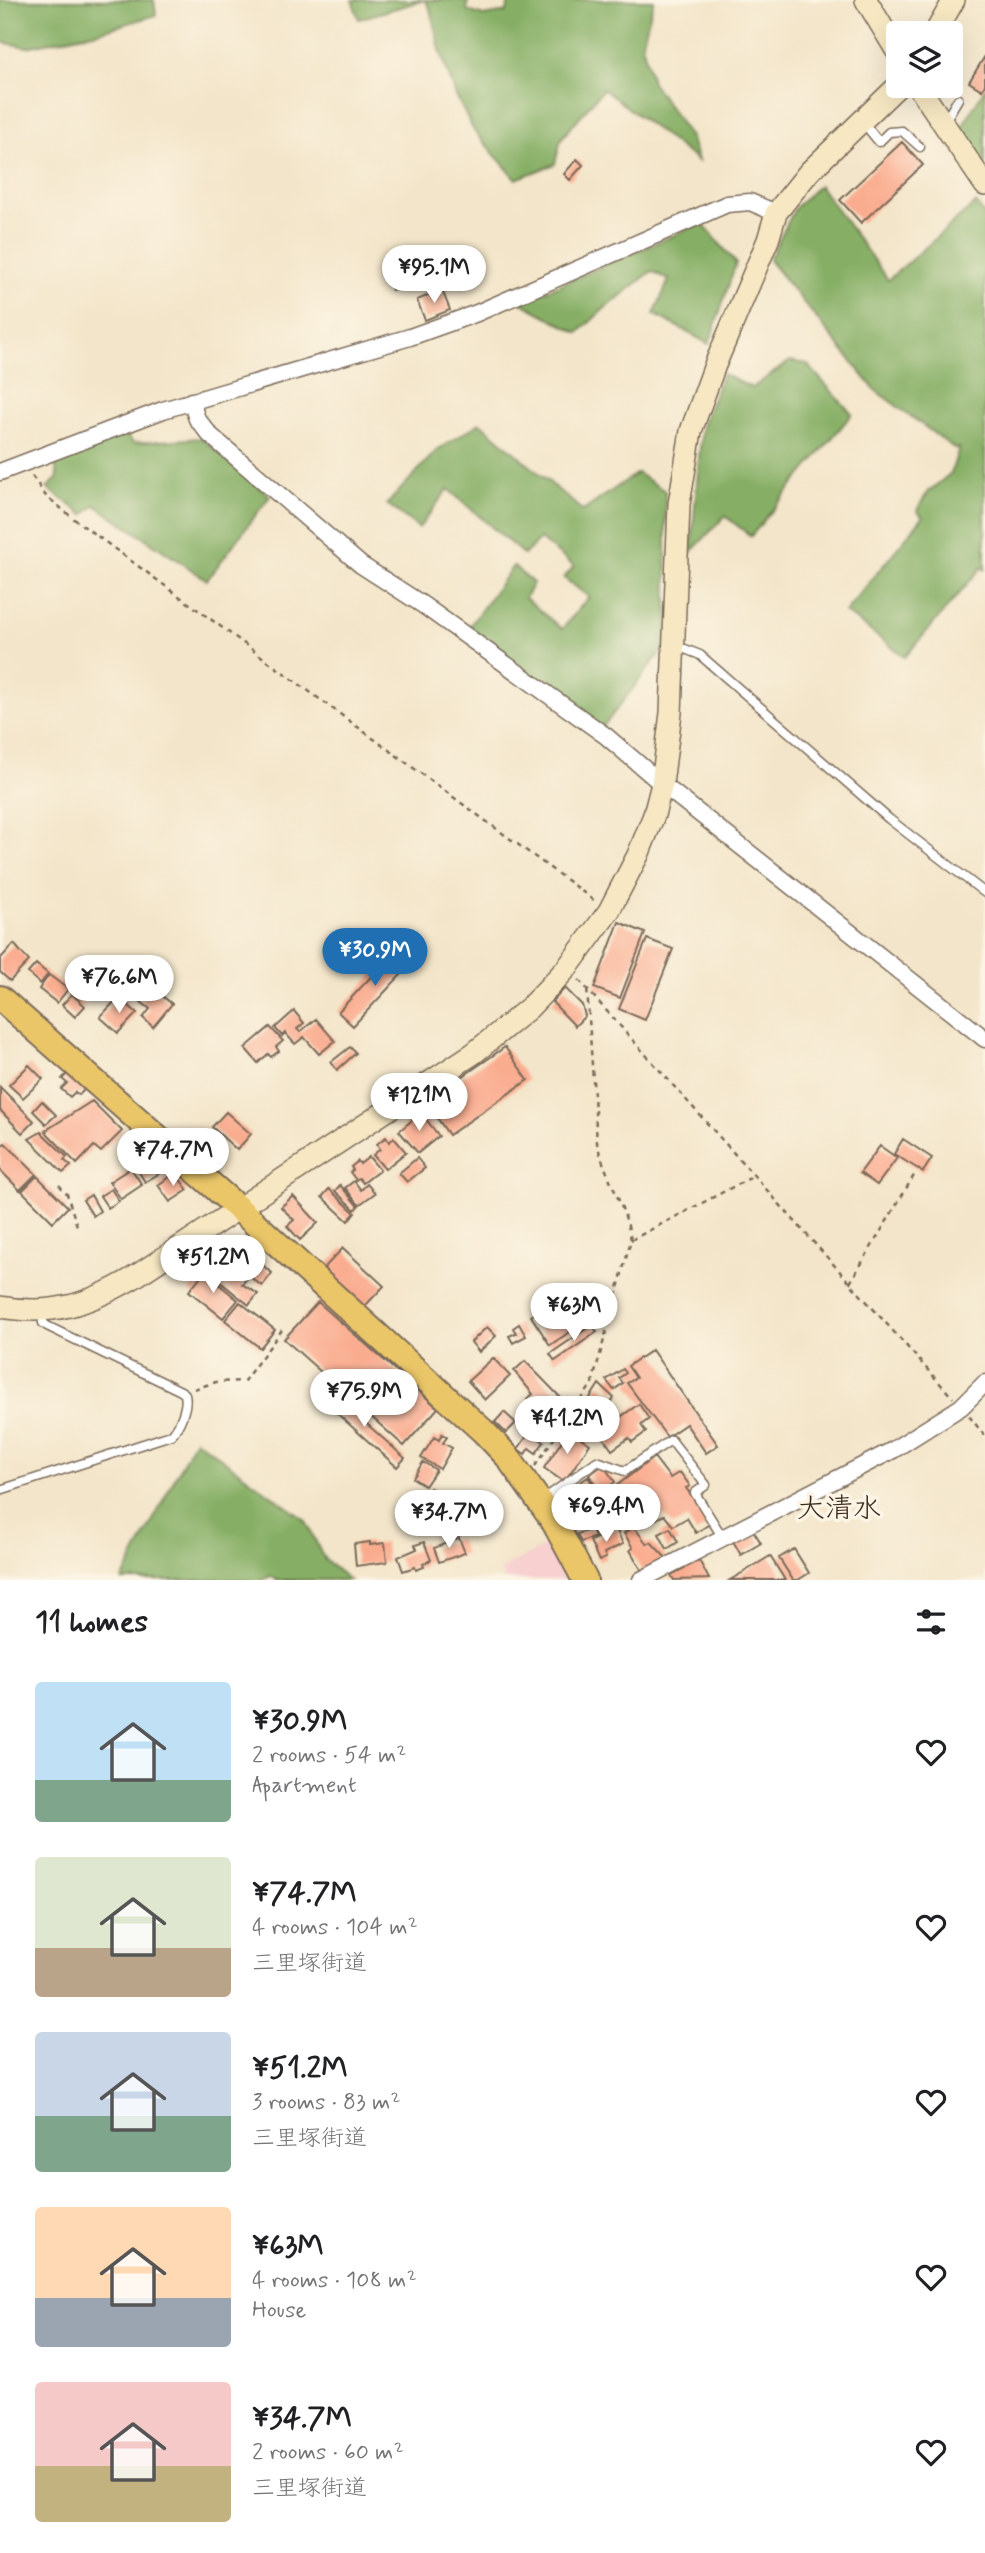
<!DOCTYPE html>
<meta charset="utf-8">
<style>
body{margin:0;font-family:Mynerve,"Klee One",sans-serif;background:#f2f2f2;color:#202124;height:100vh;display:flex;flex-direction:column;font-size:26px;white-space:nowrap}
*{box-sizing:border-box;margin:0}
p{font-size:23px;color:#757577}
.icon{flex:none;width:38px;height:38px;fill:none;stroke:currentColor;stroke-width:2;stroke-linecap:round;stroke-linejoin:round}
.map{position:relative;height:1580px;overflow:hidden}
.drawer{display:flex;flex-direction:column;background:#fff;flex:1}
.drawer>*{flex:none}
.controls{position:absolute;left:886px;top:21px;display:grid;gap:14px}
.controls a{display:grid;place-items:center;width:77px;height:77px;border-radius:7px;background:#fff;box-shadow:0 7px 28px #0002;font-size:35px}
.price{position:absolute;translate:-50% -60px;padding:0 16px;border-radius:24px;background:#fff;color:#222;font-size:23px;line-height:46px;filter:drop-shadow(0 2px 4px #0008)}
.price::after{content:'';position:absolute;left:50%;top:42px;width:21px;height:16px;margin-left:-10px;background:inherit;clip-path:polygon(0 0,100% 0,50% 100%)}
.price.active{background:#1f6fb2;color:#fff}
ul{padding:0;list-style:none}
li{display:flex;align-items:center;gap:21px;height:175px;padding:0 35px}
li span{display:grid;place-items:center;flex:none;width:196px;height:140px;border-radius:7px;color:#555}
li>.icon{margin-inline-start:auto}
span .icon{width:84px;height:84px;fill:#fffc;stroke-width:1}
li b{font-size:30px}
h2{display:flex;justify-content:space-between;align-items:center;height:84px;padding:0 35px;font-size:30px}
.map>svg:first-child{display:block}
</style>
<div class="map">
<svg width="985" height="1580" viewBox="0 0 985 1580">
<rect width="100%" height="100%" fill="#fcf5e5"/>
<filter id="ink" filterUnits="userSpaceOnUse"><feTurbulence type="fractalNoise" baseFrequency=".0143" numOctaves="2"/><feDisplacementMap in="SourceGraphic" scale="14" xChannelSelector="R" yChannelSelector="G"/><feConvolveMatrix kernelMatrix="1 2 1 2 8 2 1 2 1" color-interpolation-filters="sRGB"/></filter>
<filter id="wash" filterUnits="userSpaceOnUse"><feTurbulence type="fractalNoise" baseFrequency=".00686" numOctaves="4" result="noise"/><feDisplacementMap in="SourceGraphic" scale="28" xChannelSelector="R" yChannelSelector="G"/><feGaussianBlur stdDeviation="1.57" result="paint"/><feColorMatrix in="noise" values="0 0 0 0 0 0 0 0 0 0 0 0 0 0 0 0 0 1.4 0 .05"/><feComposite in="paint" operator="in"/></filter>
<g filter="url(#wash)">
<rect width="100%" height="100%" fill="#f3e5c9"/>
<!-- built -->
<path fill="#f7d0cf" d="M556 1540 576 1580H505L500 1570Z"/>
<!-- forest -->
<path fill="#86af65" stroke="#606c42" stroke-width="2" d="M0 0H154L156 15 98 32 27 47 0 42Z
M352 0H424L359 19Z
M425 0H468L467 10 483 16 507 12 509 0H654L642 44 652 82 690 137 698 161 603 89 561 139 555 164 516 179 474 131 456 96 440 50 430 9Z
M985 88V167L960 130Z
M819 185 888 280 976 203 985 216V570L981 568 905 657 845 612 923 517 917 510 928 492 951 473 959 448 955 449 875 390 769 260 795 208Z
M702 223 736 263 709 344 654 314 669 280 652 271 604 309 578 333 520 302Z
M790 361 807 364 852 414 751 536 725 516 691 552 702 425 723 374 752 388Z
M480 423 583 511 637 473 665 491 668 643 602 728 469 627 513 566 533 583 525 598 562 629 589 597 564 578 574 566 540 539 524 555 448 489 419 528 387 504 437 450Z
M124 432 133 443 201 438 270 496 207 580 95 505 84 515 47 488 58 478 54 459Z
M195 1439 305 1520 325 1560 349 1580H277L270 1576 264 1580H122Z"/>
<g id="blocks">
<!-- building -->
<path fill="#faac8f" d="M985 56V85L982 90 969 82Z
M902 142 923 165 861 223 840 200Z
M577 159 583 165 570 180 564 174Z
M410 254 418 280 392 290 386 273 398 269 394 260Z
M430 258 436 275 426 279 419 262Z
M442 290 450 310 425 320 417 300Z
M619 922 645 933 620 998 594 988Z
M647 939 673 949 645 1020 619 1009Z
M14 944 29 961 10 981 0 972V959Z
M397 949 412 963 353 1026 338 1012Z
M36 964 48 974 40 984 28 973Z
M49 975 68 989 57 1003 39 989Z
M139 977 172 1004 153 1027 143 1018 150 1009 141 1002 145 998 131 987Z
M565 988 582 1005 585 1016 575 1026 552 1002Z
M72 994 85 1006 75 1017 62 1005Z
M119 997 137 1013 118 1033 100 1017Z
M294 1011 304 1023 297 1029 300 1032 316 1019 335 1041 319 1054 304 1037 295 1044 285 1033 282 1036 275 1028Z
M270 1027 283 1041 276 1047 279 1051 271 1057 268 1054 258 1063 245 1048Z
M350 1047 356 1053 337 1070 331 1062Z
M505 1047 528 1080 449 1135 426 1102Z
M29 1065 43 1079 23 1098 9 1085Z
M69 1072 86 1088 79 1095 75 1092 70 1097 61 1089 67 1083 62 1079Z
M0 1087 34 1121 22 1133 0 1110Z
M42 1101 56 1115 46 1124 33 1111Z
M92 1101 122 1131 101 1152 94 1146 77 1164 45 1131Z
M226 1112 251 1134 237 1150 212 1127Z
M421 1113 439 1136 418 1153 399 1131Z
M41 1132 67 1157 64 1160 71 1166 63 1173 29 1139Z
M386 1137 389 1142 394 1138 406 1152 385 1169 373 1155 380 1149 377 1144Z
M903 1139 932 1158 923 1172 894 1154Z
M5 1143 36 1174 20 1190 0 1170V1147Z
M880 1146 897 1158 877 1185 860 1173Z
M369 1157 380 1170 363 1183 359 1178 356 1180 350 1172 353 1170 351 1167 358 1161 360 1164Z
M154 1158 162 1172 145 1182 137 1169Z
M417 1158 425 1168 407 1182 399 1173Z
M131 1168 142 1185 121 1199 109 1182Z
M175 1173 188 1190 170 1202 158 1185Z
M37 1176 68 1207 53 1222 22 1191Z
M354 1181 361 1190 367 1184 375 1193 359 1205 345 1188Z
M340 1185 358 1206 355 1210 335 1191Z
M111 1189 119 1201 108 1208 100 1196Z
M329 1189 355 1213 348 1221 322 1197Z
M91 1195 100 1211 93 1216 83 1200Z
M293 1196 318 1223 300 1240 287 1226 294 1220 281 1207Z
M234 1242 272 1273 262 1286 249 1276 242 1284 258 1294 249 1305 219 1281 226 1272 230 1274 236 1266 224 1256Z
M343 1248 384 1286 363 1308 323 1269Z
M204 1272 238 1300 223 1318 189 1291Z
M575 1287 594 1316 550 1345 531 1316Z
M240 1302 275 1330 260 1348 225 1320Z
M318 1302 438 1408 404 1446 284 1339Z
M519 1324 526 1336 513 1343 509 1336 516 1333 513 1328Z
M592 1325 597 1332 555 1361 550 1354Z
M487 1327 496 1336 479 1352 471 1342Z
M652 1350 718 1445 706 1453 686 1424 667 1437 627 1383 636 1378 628 1366Z
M493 1358 510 1376 485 1400 468 1381Z
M525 1361 562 1399 553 1408 558 1413 551 1420 527 1399 533 1394 514 1371Z
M623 1369 626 1373 619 1378 623 1383 614 1390 606 1380Z
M599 1384 614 1398 596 1428 578 1417Z
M330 1391 405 1458 397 1467 322 1400Z
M639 1404 649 1419 641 1425 646 1432 632 1442 629 1438 612 1450 599 1432Z
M504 1412 516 1423 506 1433 495 1422Z
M569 1430 590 1444 564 1482 544 1468Z
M530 1432 544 1442 536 1453 529 1448 525 1454 518 1449Z
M442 1434 447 1437 443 1443 452 1448 440 1469 421 1458 434 1437 439 1440Z
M654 1457 670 1478 680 1472 690 1486 686 1488 711 1523 696 1533 687 1518 673 1526 664 1515 641 1527 615 1487Z
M423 1462 436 1470 425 1486 413 1478Z
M603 1465 615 1482 601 1492 589 1475Z
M588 1477 600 1494 590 1501 585 1495 575 1502 582 1511 571 1519 556 1499Z
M430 1488 453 1499 448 1510 425 1500Z
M614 1491 630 1515 609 1528 599 1513 602 1511 597 1502Z
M634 1527 647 1544 651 1542 666 1558 642 1571 630 1550 633 1548 624 1533Z
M670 1528 678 1542 667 1549 659 1534Z
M592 1529 595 1537 581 1542 577 1534Z
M616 1529 623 1544 604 1553 606 1558 599 1561 590 1541Z
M753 1530 761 1543 741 1555 733 1541Z
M459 1538 465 1553 439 1562 434 1548Z
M370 1542V1545L385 1543 387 1562 356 1566 354 1544Z
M424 1542 431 1560 423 1564 424 1567 416 1570 415 1567 403 1571 398 1557 417 1549 415 1545Z
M794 1549 809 1573 798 1580H793L779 1558Z
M770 1556 785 1580H730L749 1569Z
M699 1560 709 1579 674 1580 671 1575Z"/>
</g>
</g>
<g filter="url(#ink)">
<use href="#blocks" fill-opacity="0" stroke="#7b6b5a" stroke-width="2"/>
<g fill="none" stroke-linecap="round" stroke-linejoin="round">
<!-- lane casing -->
<g stroke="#7b6b5a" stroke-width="11">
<path id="lane" d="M862 121 879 142 889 132 902 131 920 147
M945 121 958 99
M675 649H685L700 655 889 819 985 893
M0 1490 171 1435C180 1426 188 1406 185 1394L181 1391 47 1326 43 1323 42 1311
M541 1501 597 1461 625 1471 671 1440 706 1485 695 1493 723 1538"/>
</g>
<!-- street casing -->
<g stroke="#7b6b5a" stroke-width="19">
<path id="street" d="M191 401 197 419 210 435 361 565 423 605 606 736 662 784 985 1039
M0 472 163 410 410 337 477 313 727 204 750 202 776 213
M641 1580 893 1450 961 1407 985 1383"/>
</g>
<!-- secondary casing -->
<g stroke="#7b6b5a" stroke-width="24">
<path id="secondary" d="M866 0 898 53
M935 33 954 0
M918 86 985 185
M0 1307C53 1316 87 1305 133 1278L474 1053 529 1008 567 968 609 911 638 855 654 815 662 784 671 713 679 504 691 431 715 365 768 240 776 213 809 172 898 86"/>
</g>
<!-- primary casing -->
<g stroke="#7b6b5a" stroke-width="28">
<path id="primary" d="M0 998 239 1209 483 1431 507 1456 554 1522 585 1580"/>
</g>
<!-- path -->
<path stroke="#7b6b5a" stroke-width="2.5" stroke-dasharray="5 5" stroke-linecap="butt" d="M32 476 45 495 74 519 595 901
M579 980 953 1398
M59 1185 67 1194 77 1226
M631 1240 752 1177
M850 1283 916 1172
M194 1389 216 1382 244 1381 282 1330
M969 1416 985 1436
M535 1466 592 1384 631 1240C626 1207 605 1176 597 1143L587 987"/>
<!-- lane -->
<use href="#lane" stroke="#fff" stroke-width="8"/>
<!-- street -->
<use href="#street" stroke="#fff" stroke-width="16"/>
<!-- secondary -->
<use href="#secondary" stroke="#f7e8c3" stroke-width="21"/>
<!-- primary -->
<use href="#primary" stroke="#eac669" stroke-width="24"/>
</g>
</g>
<g text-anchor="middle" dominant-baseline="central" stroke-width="7" stroke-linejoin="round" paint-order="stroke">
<!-- quarter labels -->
<g font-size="28" fill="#3b2a1e" stroke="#fcf5e5">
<text x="839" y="1509">大清水</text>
</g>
</g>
</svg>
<div class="controls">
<a><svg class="icon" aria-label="layers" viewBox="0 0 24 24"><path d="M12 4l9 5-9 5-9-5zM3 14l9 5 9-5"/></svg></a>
</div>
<b class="price" style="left:434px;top:305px">¥95.1M</b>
<b class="price active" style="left:375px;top:988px">¥30.9M</b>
<b class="price" style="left:119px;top:1015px">¥76.6M</b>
<b class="price" style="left:419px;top:1133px">¥121M</b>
<b class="price" style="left:173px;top:1188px">¥74.7M</b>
<b class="price" style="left:213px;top:1295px">¥51.2M</b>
<b class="price" style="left:574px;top:1343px">¥63M</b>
<b class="price" style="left:364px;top:1429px">¥75.9M</b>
<b class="price" style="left:567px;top:1456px">¥41.2M</b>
<b class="price" style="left:606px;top:1544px">¥69.4M</b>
<b class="price" style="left:449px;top:1550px">¥34.7M</b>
</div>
<section class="drawer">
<h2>11 homes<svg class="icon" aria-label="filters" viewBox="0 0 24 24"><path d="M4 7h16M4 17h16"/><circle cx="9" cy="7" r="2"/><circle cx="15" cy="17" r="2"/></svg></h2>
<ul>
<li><span style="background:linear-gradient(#bfe0f5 70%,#7fa58c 0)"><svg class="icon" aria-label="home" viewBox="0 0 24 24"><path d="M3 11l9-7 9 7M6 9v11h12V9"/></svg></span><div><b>¥30.9M</b><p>2 rooms · 54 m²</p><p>Apartment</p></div><svg class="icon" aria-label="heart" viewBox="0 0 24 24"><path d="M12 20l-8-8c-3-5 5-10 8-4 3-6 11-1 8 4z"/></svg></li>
<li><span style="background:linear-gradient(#dfe7d0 65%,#b9a48a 0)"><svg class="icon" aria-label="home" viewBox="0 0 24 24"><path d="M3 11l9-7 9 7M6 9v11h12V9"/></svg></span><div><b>¥74.7M</b><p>4 rooms · 104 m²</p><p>三里塚街道</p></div><svg class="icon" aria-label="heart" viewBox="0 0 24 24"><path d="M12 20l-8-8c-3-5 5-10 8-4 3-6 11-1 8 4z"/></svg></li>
<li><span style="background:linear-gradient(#c9d6e8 60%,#7fa58c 0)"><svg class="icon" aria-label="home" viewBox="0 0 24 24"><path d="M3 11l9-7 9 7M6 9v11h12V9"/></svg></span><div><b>¥51.2M</b><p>3 rooms · 83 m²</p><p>三里塚街道</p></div><svg class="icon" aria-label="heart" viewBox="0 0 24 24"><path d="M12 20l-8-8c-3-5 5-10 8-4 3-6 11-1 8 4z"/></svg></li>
<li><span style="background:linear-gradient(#ffd9b3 65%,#9aa5b1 0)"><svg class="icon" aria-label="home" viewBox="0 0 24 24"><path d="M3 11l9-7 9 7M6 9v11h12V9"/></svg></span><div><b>¥63M</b><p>4 rooms · 108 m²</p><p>House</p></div><svg class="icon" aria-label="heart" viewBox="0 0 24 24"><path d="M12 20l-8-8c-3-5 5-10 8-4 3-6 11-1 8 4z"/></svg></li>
<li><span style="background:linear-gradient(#f6c9c9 60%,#c2b280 0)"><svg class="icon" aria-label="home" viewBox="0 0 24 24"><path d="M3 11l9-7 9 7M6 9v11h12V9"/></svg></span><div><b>¥34.7M</b><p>2 rooms · 60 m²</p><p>三里塚街道</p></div><svg class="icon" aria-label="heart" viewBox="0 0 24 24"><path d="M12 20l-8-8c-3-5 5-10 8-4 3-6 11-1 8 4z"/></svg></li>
</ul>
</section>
